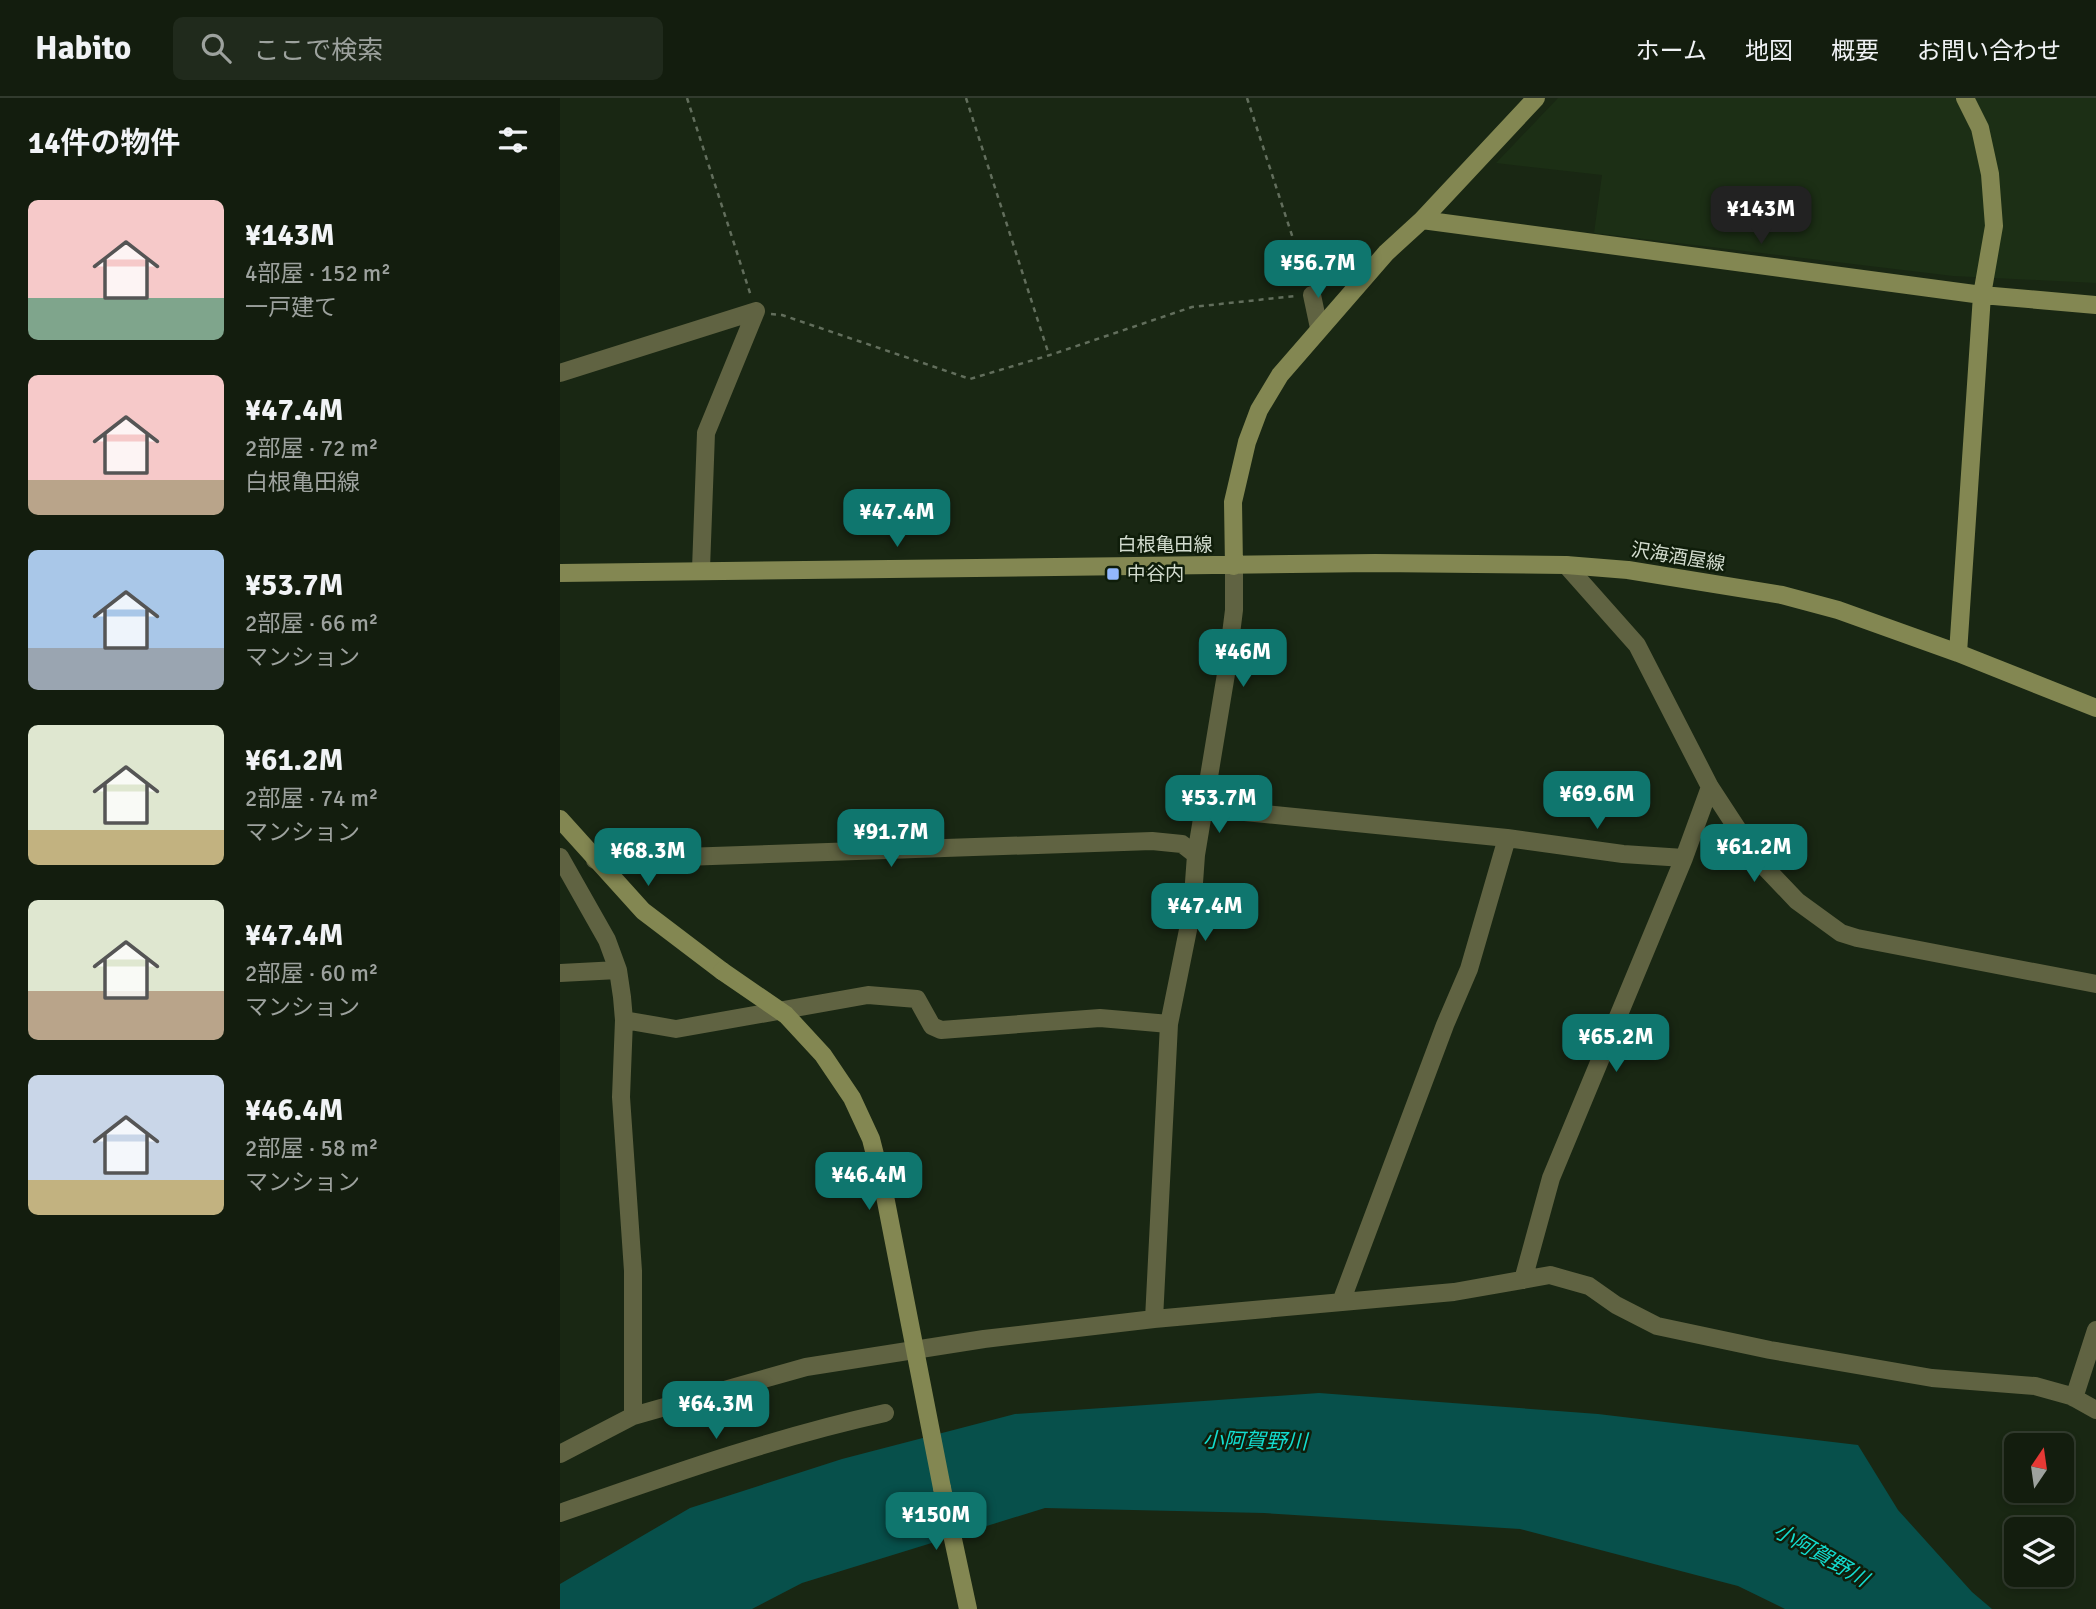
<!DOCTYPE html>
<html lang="ja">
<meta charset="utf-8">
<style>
body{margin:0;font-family:Signika,"Noto Sans JP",sans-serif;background:#202a1c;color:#f1f3f6;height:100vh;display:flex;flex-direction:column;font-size:26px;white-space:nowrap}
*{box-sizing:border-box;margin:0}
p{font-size:23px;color:#9da29e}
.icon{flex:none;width:38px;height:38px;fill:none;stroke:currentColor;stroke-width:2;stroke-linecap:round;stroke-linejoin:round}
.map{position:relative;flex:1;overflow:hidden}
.details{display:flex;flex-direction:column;background:#131d0e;width:560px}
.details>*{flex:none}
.needle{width:46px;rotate:13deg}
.controls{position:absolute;left:1444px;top:1335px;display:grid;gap:14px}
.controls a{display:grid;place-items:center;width:70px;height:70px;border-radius:10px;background:#131d0e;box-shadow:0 4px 10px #0003,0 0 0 2px #323b2e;font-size:35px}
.price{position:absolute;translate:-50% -60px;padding:0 16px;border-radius:14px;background:#0f766e;color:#fff;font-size:23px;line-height:46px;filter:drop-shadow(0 2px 4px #0008)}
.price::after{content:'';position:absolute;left:50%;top:42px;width:21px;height:16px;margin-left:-10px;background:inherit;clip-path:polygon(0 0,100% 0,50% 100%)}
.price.current{background:#222;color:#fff}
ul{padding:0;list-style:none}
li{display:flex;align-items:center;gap:21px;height:175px;padding:0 28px}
li span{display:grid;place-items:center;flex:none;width:196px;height:140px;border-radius:10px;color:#555}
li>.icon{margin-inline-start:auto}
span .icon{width:84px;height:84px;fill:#fffc;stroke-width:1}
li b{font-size:30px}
h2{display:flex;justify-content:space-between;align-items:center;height:84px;padding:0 28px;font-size:30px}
header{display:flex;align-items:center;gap:42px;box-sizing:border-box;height:98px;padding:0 35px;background:#131d0e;border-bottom:2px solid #323b2e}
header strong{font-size:33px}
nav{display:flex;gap:38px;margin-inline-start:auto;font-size:24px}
.search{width:490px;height:63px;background:#202a1c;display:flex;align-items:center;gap:18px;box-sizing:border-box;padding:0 24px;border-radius:10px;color:#9da29e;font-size:26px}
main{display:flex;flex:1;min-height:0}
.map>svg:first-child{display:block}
</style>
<header>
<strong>Habito</strong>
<div class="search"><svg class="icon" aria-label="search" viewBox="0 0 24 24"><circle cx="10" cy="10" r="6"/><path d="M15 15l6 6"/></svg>ここで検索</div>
<nav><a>ホーム</a><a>地図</a><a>概要</a><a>お問い合わせ</a></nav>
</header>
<main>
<section class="details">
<h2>14件の物件<svg class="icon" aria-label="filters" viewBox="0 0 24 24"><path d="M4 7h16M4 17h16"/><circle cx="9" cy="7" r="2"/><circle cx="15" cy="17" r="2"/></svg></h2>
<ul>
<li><span style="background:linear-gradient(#f6c9c9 70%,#7fa58c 0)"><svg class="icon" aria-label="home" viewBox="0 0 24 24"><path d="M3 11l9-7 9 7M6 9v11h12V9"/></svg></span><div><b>¥143M</b><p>4部屋 · 152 m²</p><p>一戸建て</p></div></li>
<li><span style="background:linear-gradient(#f6c9c9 75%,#b9a48a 0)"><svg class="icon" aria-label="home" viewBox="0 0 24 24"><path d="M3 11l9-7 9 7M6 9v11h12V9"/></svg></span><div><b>¥47.4M</b><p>2部屋 · 72 m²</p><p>白根亀田線</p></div></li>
<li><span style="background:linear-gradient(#a9c7e8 70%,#9aa5b1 0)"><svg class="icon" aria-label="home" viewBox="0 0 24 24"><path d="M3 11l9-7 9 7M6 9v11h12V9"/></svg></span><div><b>¥53.7M</b><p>2部屋 · 66 m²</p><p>マンション</p></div></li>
<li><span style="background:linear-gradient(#dfe7d0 75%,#c2b280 0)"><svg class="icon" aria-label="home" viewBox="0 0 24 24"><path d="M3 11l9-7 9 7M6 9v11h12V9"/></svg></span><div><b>¥61.2M</b><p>2部屋 · 74 m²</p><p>マンション</p></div></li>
<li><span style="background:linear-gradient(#dfe7d0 65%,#b9a48a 0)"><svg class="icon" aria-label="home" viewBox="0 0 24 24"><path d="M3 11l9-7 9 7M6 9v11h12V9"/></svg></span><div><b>¥47.4M</b><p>2部屋 · 60 m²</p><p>マンション</p></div></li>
<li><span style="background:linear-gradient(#c9d6e8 75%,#c2b280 0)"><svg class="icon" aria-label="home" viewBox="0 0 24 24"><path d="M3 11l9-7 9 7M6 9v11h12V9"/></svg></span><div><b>¥46.4M</b><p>2部屋 · 58 m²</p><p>マンション</p></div></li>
</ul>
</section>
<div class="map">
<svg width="1536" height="1511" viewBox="0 0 1536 1511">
<rect width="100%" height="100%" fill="#192713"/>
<!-- built -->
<path fill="#1c2f15" d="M998 0H1536V185L1393 178 1034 135 1042 77 936 65Z"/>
<!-- water -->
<path fill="#07504b" d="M759 1295 1038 1316 1298 1347 1338 1412 1412 1494 1432 1511H1225L1178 1488 960 1431 704 1415 485 1410 242 1485 192 1511H0V1486L130 1410 282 1361 455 1316Z"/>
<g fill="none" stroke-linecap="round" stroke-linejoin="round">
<!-- path -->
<path stroke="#626e5c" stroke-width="2.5" stroke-dasharray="5 5" stroke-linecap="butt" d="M127 0 191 198
M406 0 489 257
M687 0 746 180
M211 216 222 217 410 281 490 257 632 209 735 198"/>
<!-- street -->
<path stroke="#606342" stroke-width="18" d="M752 197 759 230
M0 275 196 213
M1006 467 1077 547 1150 689 1197 761 1237 803 1281 835 1297 840 1536 886
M141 471 146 335 196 213
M644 710 947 740 1063 756 1124 760
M0 759 47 842 58 872 62 899 64 922 61 999 73 1173V1318
M35 762 592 743 622 746 636 757
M0 875 58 872
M64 922 116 931 308 897 357 901 372 928 381 932 540 920 609 926
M963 1182 991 1080 1124 760 1150 689
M781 1204 885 927 909 871 947 740
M594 1221 609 926 632 812 636 757 666 576 674 512V468
M1514 1300 1536 1232
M0 1356 73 1318 246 1269 424 1241 594 1221 894 1194 990 1177 1029 1188 1056 1207 1097 1228 1210 1252 1372 1280 1475 1288 1511 1298 1536 1312
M0 1415C106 1378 215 1339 325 1315"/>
<!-- secondary -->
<path stroke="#838752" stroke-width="18" d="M862 122 1422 197 1536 207
M674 468 673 404 687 344 699 312 720 277 826 155 862 122 976 0
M0 475 815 465 1006 467 1068 472 1222 497 1278 512 1398 555 1536 610
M1398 555 1422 197 1434 128 1430 76 1420 30 1405 0
M0 721 83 813 162 873
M382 1390 408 1511"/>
<!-- secondary-bridge -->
<path stroke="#838752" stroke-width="18" d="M162 873 226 917 263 957 292 1000 311 1041 323 1088 382 1390"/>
</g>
<!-- markers -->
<rect fill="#92b7fd" stroke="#0f1d0a" stroke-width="2.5" x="546" y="469" width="14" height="14" rx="3.5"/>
<g text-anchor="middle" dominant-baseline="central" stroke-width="5" stroke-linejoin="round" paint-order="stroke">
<!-- street labels -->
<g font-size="19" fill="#d3dccf" stroke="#0f1d0a">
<text x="605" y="447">白根亀田線</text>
<text transform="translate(1118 459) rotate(9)">沢海酒屋線</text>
</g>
<!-- poi labels -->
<g font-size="19" fill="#d3dccf" stroke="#0f1d0a" text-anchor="start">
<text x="567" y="476">中谷内</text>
</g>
<!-- water labels -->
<g font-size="21" font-style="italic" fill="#13dccf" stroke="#0f1d0a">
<text transform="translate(695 1343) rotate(1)">小阿賀野川</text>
<text transform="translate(1261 1457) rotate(30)">小阿賀野川</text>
</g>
</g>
</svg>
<div class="controls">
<a><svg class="needle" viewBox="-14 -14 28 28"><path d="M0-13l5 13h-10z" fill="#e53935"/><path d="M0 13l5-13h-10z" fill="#9da29e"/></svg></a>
<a><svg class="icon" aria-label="layers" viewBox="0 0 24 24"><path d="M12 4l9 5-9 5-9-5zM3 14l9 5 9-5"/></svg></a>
</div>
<b class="price current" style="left:1201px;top:148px">¥143M</b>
<b class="price" style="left:758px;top:202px">¥56.7M</b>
<b class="price" style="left:337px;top:451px">¥47.4M</b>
<b class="price" style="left:683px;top:591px">¥46M</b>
<b class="price" style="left:1037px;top:733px">¥69.6M</b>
<b class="price" style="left:659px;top:737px">¥53.7M</b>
<b class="price" style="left:331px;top:771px">¥91.7M</b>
<b class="price" style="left:1194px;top:786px">¥61.2M</b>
<b class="price" style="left:88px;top:790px">¥68.3M</b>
<b class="price" style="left:645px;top:845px">¥47.4M</b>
<b class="price" style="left:1056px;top:976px">¥65.2M</b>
<b class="price" style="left:309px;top:1114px">¥46.4M</b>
<b class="price" style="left:156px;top:1343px">¥64.3M</b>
<b class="price" style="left:376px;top:1454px">¥150M</b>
</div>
</main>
